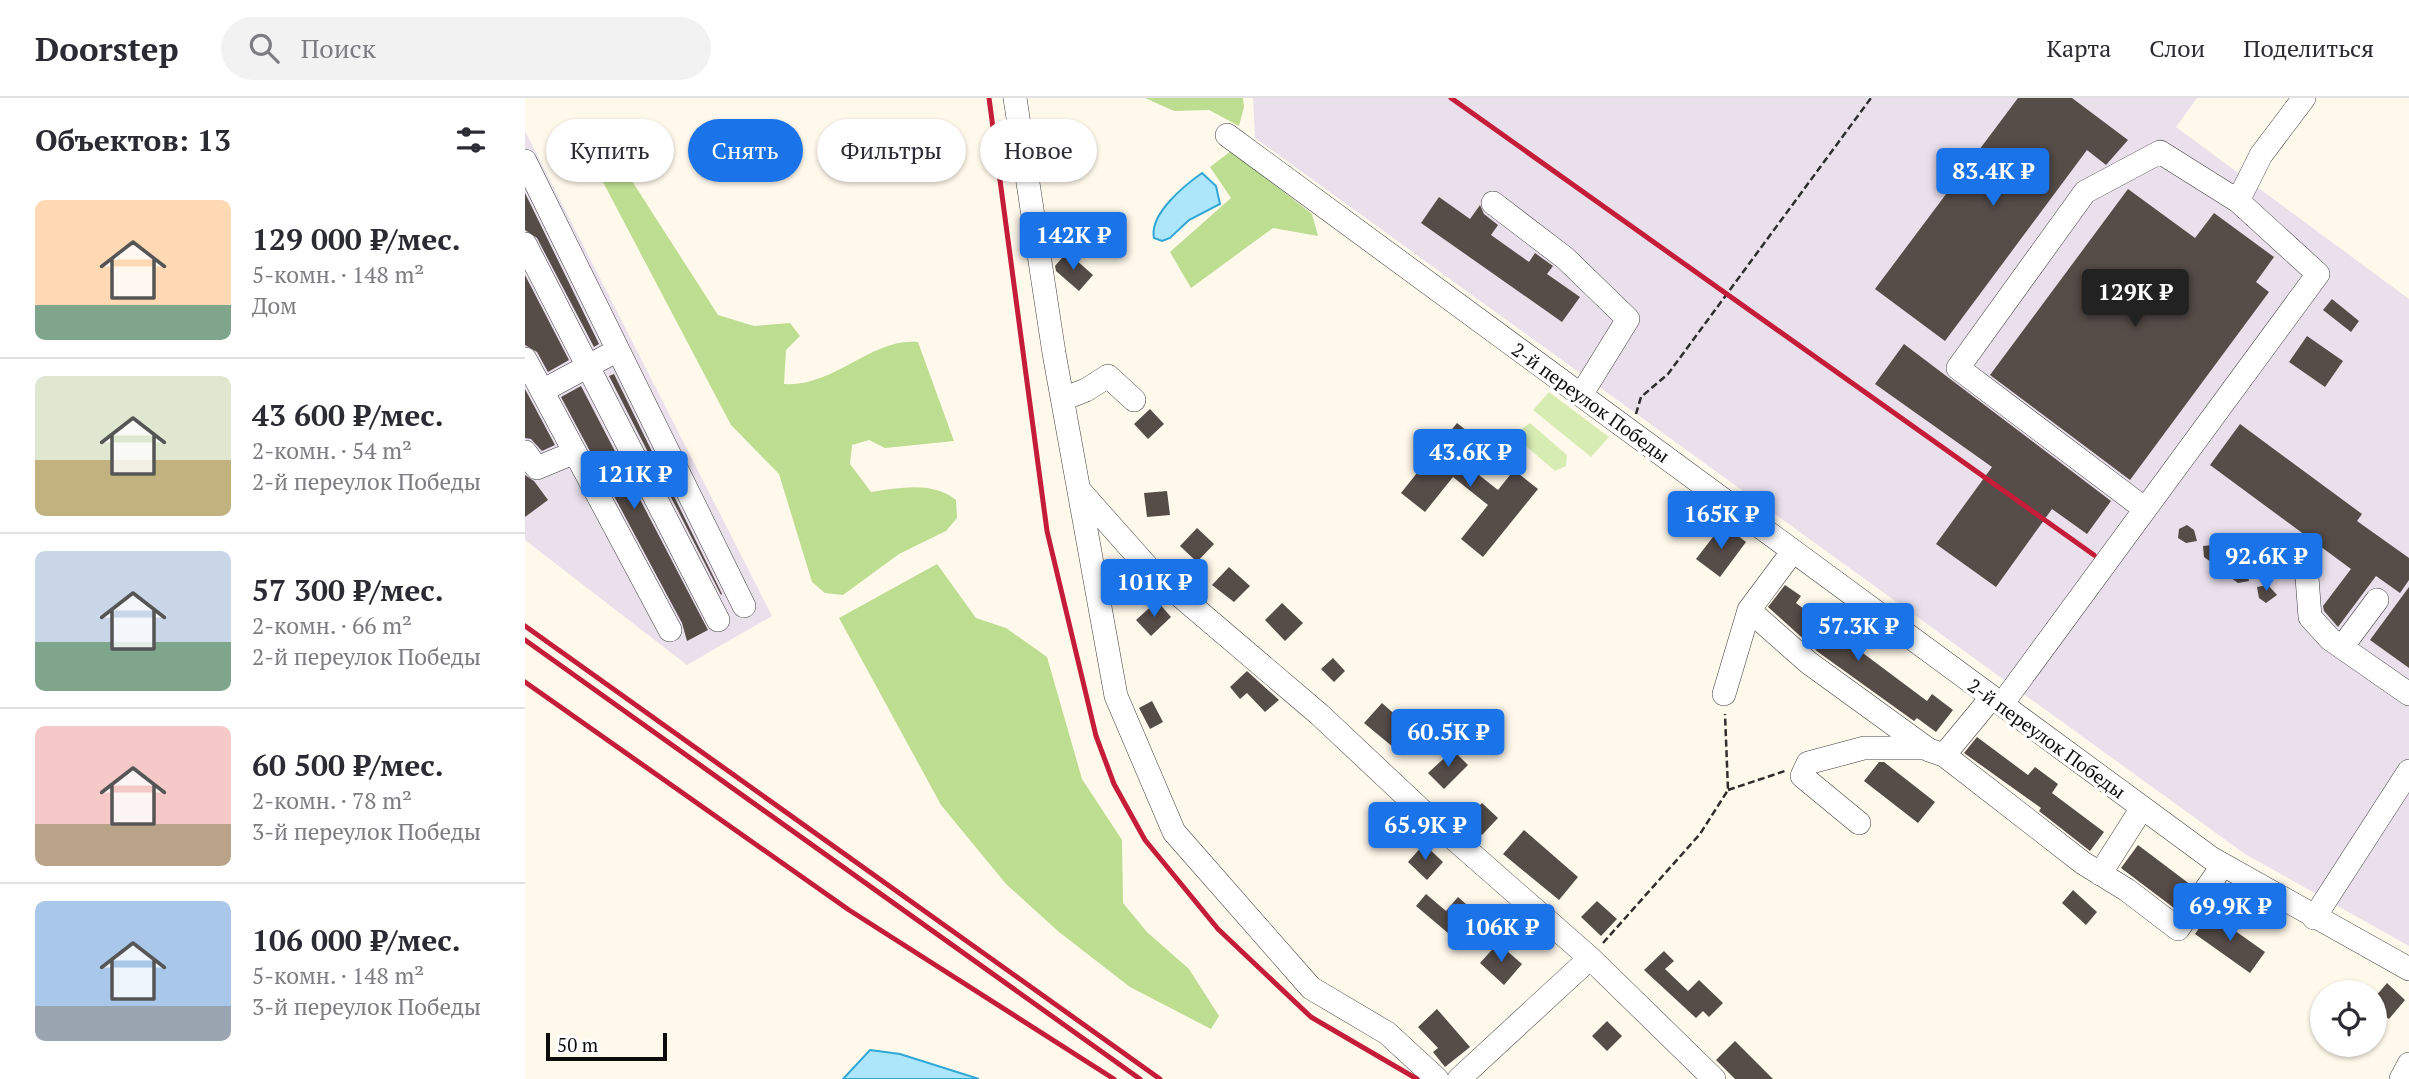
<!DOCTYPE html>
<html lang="ru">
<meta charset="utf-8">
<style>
body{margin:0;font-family:"PT Serif",serif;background:#f2f2f3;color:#2b2b33;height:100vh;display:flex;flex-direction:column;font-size:26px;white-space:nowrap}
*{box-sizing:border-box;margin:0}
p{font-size:23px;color:#7c7c81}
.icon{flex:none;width:38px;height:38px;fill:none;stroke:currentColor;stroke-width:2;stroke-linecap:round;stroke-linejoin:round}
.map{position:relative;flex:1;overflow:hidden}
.drawer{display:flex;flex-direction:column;background:#fff;width:525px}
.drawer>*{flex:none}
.guide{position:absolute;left:21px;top:21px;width:665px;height:63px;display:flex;gap:14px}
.controls{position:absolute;left:1785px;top:882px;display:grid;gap:14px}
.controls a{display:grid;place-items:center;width:77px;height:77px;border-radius:50%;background:#fff;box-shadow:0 2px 5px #0004;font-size:35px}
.scale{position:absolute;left:21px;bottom:18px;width:121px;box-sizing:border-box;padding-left:7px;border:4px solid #0c0c0c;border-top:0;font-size:19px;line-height:24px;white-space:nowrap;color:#0c0c0c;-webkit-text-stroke:5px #fff;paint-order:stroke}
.price{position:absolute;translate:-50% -60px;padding:0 16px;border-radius:7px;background:#1a73e8;color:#fff;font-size:23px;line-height:46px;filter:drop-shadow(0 2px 4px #0008)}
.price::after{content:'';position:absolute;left:50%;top:42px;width:21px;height:16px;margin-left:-10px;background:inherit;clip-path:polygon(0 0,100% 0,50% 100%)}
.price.on{background:#222;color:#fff}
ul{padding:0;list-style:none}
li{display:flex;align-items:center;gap:21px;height:175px;padding:0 35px}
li+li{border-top:2px solid #e1e1e2}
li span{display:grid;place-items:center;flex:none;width:196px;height:140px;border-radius:10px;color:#555}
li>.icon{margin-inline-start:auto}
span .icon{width:84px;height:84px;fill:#fffc;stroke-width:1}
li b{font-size:30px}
h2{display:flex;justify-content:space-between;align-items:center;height:84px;padding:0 35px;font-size:30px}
.chip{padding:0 24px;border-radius:32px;background:#fff;box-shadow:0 2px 5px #0004;font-size:24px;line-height:63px}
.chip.on{background:#1a73e8;color:#fff}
header{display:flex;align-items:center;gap:42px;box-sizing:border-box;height:98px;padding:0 35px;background:#fff;border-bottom:2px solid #e1e1e2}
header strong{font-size:33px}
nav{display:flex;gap:38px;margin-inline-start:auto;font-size:24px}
.search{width:490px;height:63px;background:#f2f2f3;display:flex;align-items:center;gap:18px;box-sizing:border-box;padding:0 24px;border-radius:38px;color:#7c7c81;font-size:26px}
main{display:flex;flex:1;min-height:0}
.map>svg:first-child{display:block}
</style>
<header>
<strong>Doorstep</strong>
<div class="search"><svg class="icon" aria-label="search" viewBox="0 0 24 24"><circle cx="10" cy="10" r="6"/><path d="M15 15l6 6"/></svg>Поиск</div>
<nav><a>Карта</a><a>Слои</a><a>Поделиться</a></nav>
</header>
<main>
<section class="drawer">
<h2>Объектов: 13<svg class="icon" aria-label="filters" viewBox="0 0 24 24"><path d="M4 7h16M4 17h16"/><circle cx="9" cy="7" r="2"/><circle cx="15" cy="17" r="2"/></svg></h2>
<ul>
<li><span style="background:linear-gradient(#ffd9b3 75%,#7fa58c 0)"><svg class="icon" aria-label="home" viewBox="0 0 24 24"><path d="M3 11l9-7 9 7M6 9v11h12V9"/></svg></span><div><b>129 000 ₽/мес.</b><p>5-комн. · 148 m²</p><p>Дом</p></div></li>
<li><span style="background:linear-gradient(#dfe7d0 60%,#c2b280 0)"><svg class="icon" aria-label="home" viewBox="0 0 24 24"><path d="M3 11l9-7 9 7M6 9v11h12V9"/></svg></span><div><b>43 600 ₽/мес.</b><p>2-комн. · 54 m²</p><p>2-й переулок Победы</p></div></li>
<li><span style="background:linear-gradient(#c9d6e8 65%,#7fa58c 0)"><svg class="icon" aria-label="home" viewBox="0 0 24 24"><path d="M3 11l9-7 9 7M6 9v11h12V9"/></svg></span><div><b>57 300 ₽/мес.</b><p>2-комн. · 66 m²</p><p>2-й переулок Победы</p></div></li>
<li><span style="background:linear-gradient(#f6c9c9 70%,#b9a48a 0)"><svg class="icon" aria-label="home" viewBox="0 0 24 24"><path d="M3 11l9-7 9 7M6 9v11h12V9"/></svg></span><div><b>60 500 ₽/мес.</b><p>2-комн. · 78 m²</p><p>3-й переулок Победы</p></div></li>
<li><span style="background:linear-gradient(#a9c7e8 75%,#9aa5b1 0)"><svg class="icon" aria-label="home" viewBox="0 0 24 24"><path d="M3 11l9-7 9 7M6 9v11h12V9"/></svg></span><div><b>106 000 ₽/мес.</b><p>5-комн. · 148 m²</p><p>3-й переулок Победы</p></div></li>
</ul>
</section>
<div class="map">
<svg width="1884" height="981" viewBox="0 0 1884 981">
<rect width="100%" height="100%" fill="#fff9ec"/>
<!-- industrial -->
<path fill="#e9e0ec" d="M728 0H1672L1651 29 1884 201V848L1720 756 730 40Z
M0 33 247 518 162 567 0 442Z"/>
<!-- green -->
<path fill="#d7ecb3" d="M1024 294 1084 339 1066 359 1008 312Z
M1005 325 1042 357 1041 368 1030 373 995 343 994 333Z"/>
<!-- forest -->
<path fill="#bddd91" d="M620 0H718L719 9 714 28 684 12 649 13Z
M73 30 193 217 229 228 265 225 275 238 261 252 259 286C310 289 347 239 393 244L429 343 360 350 344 342 327 347 325 366 346 394C376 390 407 383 431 402L432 420 421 433 374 456 318 497 300 495 287 484 254 376 206 327 50 31Z
M706 53 787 116 793 138 748 130 666 190 645 154 706 100 685 69Z
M412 466 451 520 481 530 522 559 557 681 597 742 598 805 622 834 664 871 694 918 686 931 605 889 534 834 481 786 416 707 314 520Z"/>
<!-- water -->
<path fill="#ade6fa" stroke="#30a7d5" stroke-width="2" d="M677 75 691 88 695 106 664 122 645 140 637 143 629 140C624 116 660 87 677 75Z
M345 952 375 956 454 981H318Z"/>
<!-- building -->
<path fill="#564c48" d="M1493 0H1547L1603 42 1581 67 1562 52 1420 243 1350 191Z
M540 23 544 43 515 48 511 29Z
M1603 91 1670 140 1689 115 1749 159 1731 184 1744 194 1605 382 1465 277Z
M0 95 74 246 69 249 12 140 0 132Z
M914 99 945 121 955 107 959 116 973 127 966 137 1004 164 1010 155 1028 168 1022 176 1055 199 1037 224 896 125Z
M542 154 568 177 554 193 531 173 530 168Z
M0 177 44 262 23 274 12 254 0 247Z
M1807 201 1834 223 1826 234 1798 212Z
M1782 238 1818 263 1800 289 1764 264Z
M1379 246 1586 403 1562 436 1527 411 1471 489 1411 446 1467 369 1350 286Z
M89 276 197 496 196 497 84 278Z
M56 288 183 532 162 543 157 525 36 299Z
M0 291 30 347 17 353 6 341 0 340Z
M625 311 639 326 623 341 609 326Z
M932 325 957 345 940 366 973 392 989 372 1013 391 958 459 936 441 963 407 928 379 900 414 876 395Z
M1715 326 1837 416 1832 423 1884 460V482L1875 495 1851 478 1813 529 1799 513 1798 508 1826 471 1685 367Z
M0 377 9 383 23 402 0 419Z
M642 393 645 417 622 419 619 395Z
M1198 426 1221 444 1195 479 1171 461Z
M1662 427 1669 432 1672 443 1661 445 1653 440 1654 431Z
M672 430 689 446 672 464 655 448Z
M1688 447 1695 452 1697 462 1686 464 1679 459 1678 448Z
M1715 466 1722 471 1724 483 1713 485 1705 479 1703 468Z
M704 469 725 488 709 504 687 487Z
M1260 487 1276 498 1271 505 1402 603 1407 596 1428 612 1411 634 1392 620 1389 623 1293 554 1243 509Z
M1743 487 1752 497 1741 505 1734 500 1732 489Z
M1884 489V570L1845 542Z
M632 503 646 519 626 538 611 522Z
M757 505 778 525 760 543 740 522Z
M808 560 820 573 809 584 796 571Z
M722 573 754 602 740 614 722 595 715 601 705 589Z
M627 603 638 624 625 631 614 610Z
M857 605 885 630 868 649 839 625Z
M1452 639 1503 677 1510 669 1533 686 1527 695 1579 734 1565 753 1514 713 1516 710 1439 655Z
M928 652 943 667 919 691 903 675Z
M1354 664H1359L1410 704 1393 725 1339 683Z
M957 705 973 720 957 737 941 722Z
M999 732 1053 779 1034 802 978 756Z
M899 746 918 764 902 782 883 764Z
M1613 747 1666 787 1649 810 1596 770Z
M1548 792 1572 814 1561 827 1537 805Z
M901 796 921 813 933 799 958 821 936 846 891 808Z
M1072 803 1092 821 1076 838 1056 819Z
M1685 815 1740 854 1725 875 1670 836Z
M973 845 997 866 979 887 955 865Z
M1139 853 1149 863 1140 871 1163 893 1174 882 1198 905 1184 919 1178 913 1171 920 1119 872Z
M1862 885 1880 902 1864 921 1850 909V899Z
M912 911 945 949 920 969 908 954 913 950 893 929Z
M1082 923 1097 938 1082 953 1067 938Z
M1210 943 1248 981H1210L1191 962Z"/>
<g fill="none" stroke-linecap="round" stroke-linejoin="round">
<!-- minor casing -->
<g stroke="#3f3f3f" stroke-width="24">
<path id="minor" d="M490 0 529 255 591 598 649 734 786 890 862 935 912 981
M702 37 1686 760 1884 871
M0 63 219 508
M968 105 1040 160 1103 221 1056 297
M0 146 193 522
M0 261 145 532
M17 293 93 252
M538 301 561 292 583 278 609 302
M0 354 12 370 48 355
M555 393 626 473 795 617 895 711 1065 860 1189 981
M1620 411 1433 270 1560 94 1635 54 1713 103
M1780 453 1785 519 1805 541 1884 596
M1224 512 1284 565 1404 652 1419 657 1467 599
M1817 549 1852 502
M1199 596 1224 512 1268 453
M1477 606 1793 176 1713 103 1736 57 1779 0
M1419 657 1558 765 1602 792 1653 831 1698 767
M1334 725 1277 678 1283 665 1339 650H1401
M1575 776 1617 710
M1789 820 1884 673
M934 981 1065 860
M1876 981 1884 966"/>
</g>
<!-- path -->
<path stroke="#2e2e2e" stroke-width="2.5" stroke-dasharray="7 3.5" stroke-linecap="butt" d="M1111 316 1116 299 1143 276 1346 0
M1203 692 1260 673
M1078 845 1175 736 1203 692 1200 616"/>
<!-- minor -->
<use href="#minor" stroke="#fff" stroke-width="23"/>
<!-- rail -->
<path stroke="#c41c39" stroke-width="5" d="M464 0 522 433 571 638 589 686 620 742 693 831 786 919 892 981
M926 0 1569 457
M0 528 635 981
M0 542 615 981
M0 584 324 812 589 981"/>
</g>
<g text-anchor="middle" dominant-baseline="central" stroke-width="7" stroke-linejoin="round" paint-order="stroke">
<!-- street labels -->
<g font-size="19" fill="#0c0c0c" stroke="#fff">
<text transform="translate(1066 304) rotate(36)">2-й переулок Победы</text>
<text transform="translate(1522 640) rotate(36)">2-й переулок Победы</text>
</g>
</g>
</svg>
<div class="controls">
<a><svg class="icon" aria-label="locate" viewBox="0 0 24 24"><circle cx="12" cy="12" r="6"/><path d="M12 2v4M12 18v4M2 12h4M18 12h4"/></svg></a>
</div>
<div class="scale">50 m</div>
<b class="price" style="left:1468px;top:110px">83.4K ₽</b>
<b class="price" style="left:548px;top:174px">142K ₽</b>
<b class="price on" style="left:1610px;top:231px">129K ₽</b>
<b class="price" style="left:945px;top:391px">43.6K ₽</b>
<b class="price" style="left:109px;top:413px">121K ₽</b>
<b class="price" style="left:1196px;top:453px">165K ₽</b>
<b class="price" style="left:1741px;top:495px">92.6K ₽</b>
<b class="price" style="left:629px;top:521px">101K ₽</b>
<b class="price" style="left:1333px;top:565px">57.3K ₽</b>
<b class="price" style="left:923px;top:671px">60.5K ₽</b>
<b class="price" style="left:900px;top:764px">65.9K ₽</b>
<b class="price" style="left:1705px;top:845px">69.9K ₽</b>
<b class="price" style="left:976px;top:866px">106K ₽</b>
<div class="guide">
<a class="chip">Купить</a>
<a class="chip on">Снять</a>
<a class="chip">Фильтры</a>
<a class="chip">Новое</a>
</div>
</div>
</main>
